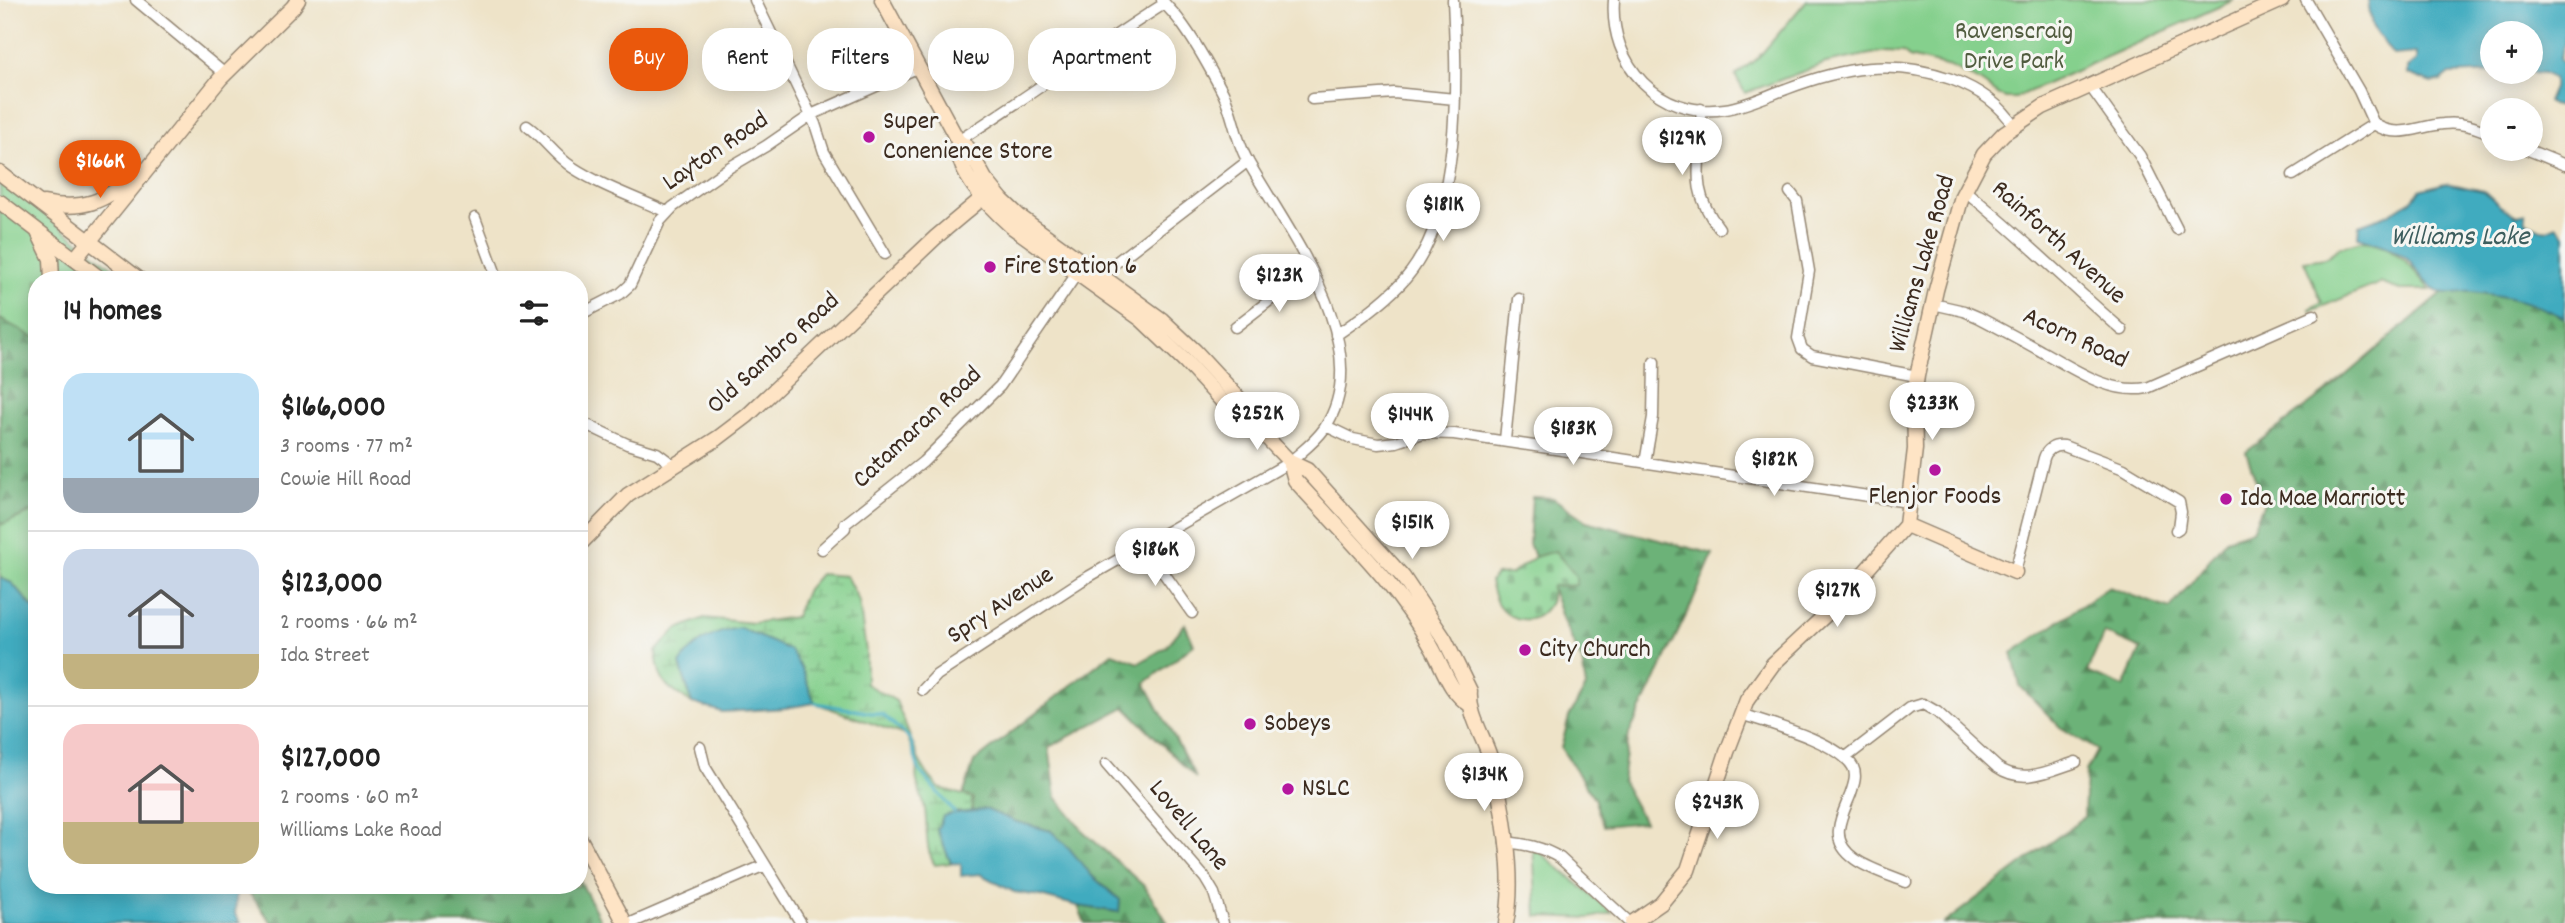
<!DOCTYPE html>
<meta charset="utf-8">
<style>
body{margin:0;font-family:Dekko,sans-serif;background:#f2f2f2;color:#222;height:100vh;display:flex;flex-direction:column;font-size:26px;white-space:nowrap}
*{box-sizing:border-box;margin:0}
p{font-size:23px;color:#767676}
.icon{flex:none;width:38px;height:38px;fill:none;stroke:currentColor;stroke-width:2;stroke-linecap:round;stroke-linejoin:round}
.map{position:relative;flex:1;overflow:hidden}
.side{position:absolute;left:28px;top:271px;width:560px;height:623px;display:flex;flex-direction:column;background:#fff;border-radius:28px;box-shadow:0 4px 18px #0003}
.side>*{flex:none}
.banner{position:absolute;left:609px;top:28px;width:665px;height:63px;display:flex;gap:14px}
.controls{position:absolute;left:2480px;top:21px;display:grid;gap:14px}
.controls a{display:grid;place-items:center;width:63px;height:63px;border-radius:50%;background:#fff;box-shadow:0 4px 18px #0003;font-size:35px}
.price{position:absolute;translate:-50% -60px;padding:0 16px;border-radius:24px;background:#fff;color:#222;font-size:23px;line-height:46px;filter:drop-shadow(0 2px 4px #0008)}
.price::after{content:'';position:absolute;left:50%;top:42px;width:21px;height:16px;margin-left:-10px;background:inherit;clip-path:polygon(0 0,100% 0,50% 100%)}
.price.current{background:#ea580c;color:#fff}
ul{padding:0;list-style:none}
li{display:flex;align-items:center;gap:21px;height:175px;padding:0 35px}
li+li{border-top:2px solid #e0e0e0}
li span{display:grid;place-items:center;flex:none;width:196px;height:140px;border-radius:21px;color:#555}
li>.icon{margin-inline-start:auto}
span .icon{width:84px;height:84px;fill:#fffc;stroke-width:1}
li b{font-size:30px}
h2{display:flex;justify-content:space-between;align-items:center;height:84px;padding:0 35px;font-size:30px}
.pill{padding:0 24px;border-radius:28px;background:#fff;box-shadow:0 4px 18px #0003;font-size:24px;line-height:63px}
.pill.current{background:#ea580c;color:#fff}
.map>svg:first-child{display:block}
</style>
<div class="map">
<svg width="2565" height="923" viewBox="0 0 2565 923">
<defs>
<pattern id="forest-firs" width="22" height="20" patternUnits="userSpaceOnUse" patternTransform="scale(1.75)"><rect width="22" height="20" fill="#6cb278"/><path d="M5 1l3.5 6h-7zM16 11l3.5 6h-7z" fill="#5a9162"/></pattern>
<pattern id="wetland-marsh" width="20" height="14" patternUnits="userSpaceOnUse" patternTransform="scale(1.75)"><rect width="20" height="14" fill="#85d08d"/><path d="M1 5h8M5 5V1M11 12h8M15 12V8" fill="none" stroke="#6ea973"/></pattern>
<pattern id="cemetery-stones" width="16" height="16" patternUnits="userSpaceOnUse" patternTransform="scale(1.75)"><rect width="16" height="16" fill="#85d08d"/><path d="M2 7V4a2 2 0 0 1 4 0v3zM10 15v-3a2 2 0 0 1 4 0v3z" fill="#6ea973"/></pattern>
</defs>
<rect width="100%" height="100%" fill="#f6f6f2"/>
<filter id="ink" filterUnits="userSpaceOnUse"><feTurbulence type="fractalNoise" baseFrequency=".0143" numOctaves="2"/><feDisplacementMap in="SourceGraphic" scale="14" xChannelSelector="R" yChannelSelector="G"/><feConvolveMatrix kernelMatrix="1 2 1 2 8 2 1 2 1" color-interpolation-filters="sRGB"/></filter>
<filter id="wash" filterUnits="userSpaceOnUse"><feTurbulence type="fractalNoise" baseFrequency=".00686" numOctaves="4" result="noise"/><feDisplacementMap in="SourceGraphic" scale="28" xChannelSelector="R" yChannelSelector="G"/><feGaussianBlur stdDeviation="1.57" result="paint"/><feColorMatrix in="noise" values="0 0 0 0 0 0 0 0 0 0 0 0 0 0 0 0 0 1.4 0 .05"/><feComposite in="paint" operator="in"/></filter>
<g filter="url(#wash)">
<rect width="100%" height="100%" fill="#eee3c8"/>
<!-- green -->
<path fill="#85d08d" stroke="#607d56" stroke-width="2" d="M1807 0H2234L2015 98H2004L1978 80 1950 67 1909 57 1903 52 1886 51 1826 63 1745 93 1735 75 1758 58Z
M0 179 128 280H37V612L12 583 0 578Z
M2361 241C2394 242 2412 268 2430 290H2400L2380 283 2311 311 2310 309 2322 302 2304 261 2325 258 2340 247Z
M1533 846 1612 913 1590 918 1537 916Z"/>
<!-- forest -->
<path fill="url(#forest-firs)" stroke="#546e4b" stroke-width="2" fill-rule="evenodd" d="M2465 291C2506 296 2528 299 2565 318V923H1944L2084 817 2086 771 2097 750 2060 727 2020 686 2012 653 2109 587 2170 609 2226 539 2252 530 2264 503 2246 452 2331 388 2442 293ZM2104 633 2141 649 2124 687 2087 672Z
M0 319 37 339V510L0 525Z
M1532 497 1553 498 1586 521 1713 554 1693 601 1629 734 1622 782 1644 822 1603 826 1594 798 1561 748 1569 717 1586 687 1582 661 1564 623 1551 586 1555 552 1535 557 1529 544Z
M1185 624 1194 645 1145 683 1196 778 1125 707 1049 747 1056 797 1084 832 1144 886 1168 923H1085L1078 906 1118 912 1120 900 1092 876 1051 831 1017 822 985 809 971 813 973 798 963 795 974 762 1112 653 1139 663 1166 647Z
M579 879 602 923H272L244 886H579Z"/>
<!-- wetland -->
<path fill="url(#wetland-marsh)" stroke="#607d56" stroke-width="2" d="M820 574 846 576 859 601 866 651V684L896 701 919 760 928 775 939 788 973 798 971 813 954 812 937 830 951 863 935 865C924 848 928 829 925 810 923 794 912 781 918 765L907 736 815 703 801 667 753 634 740 628 680 664 692 703C664 686 659 683 656 651L676 630 704 618 753 623 795 617 807 589Z"/>
<!-- cemetery -->
<path fill="url(#cemetery-stones)" stroke="#607d56" stroke-width="2" d="M1555 551 1576 576V585L1552 586C1551 591 1552 598 1550 602 1538 626 1511 624 1497 603 1494 597 1492 589 1490 582L1496 575 1511 574 1535 557Z"/>
<!-- water -->
<path fill="#40abbf" stroke="#3e6a6e" stroke-width="2" d="M2368 0H2565V42L2559 59 2565 66V108L2551 105 2547 102 2553 88V79L2544 73 2530 72V33H2492V72H2500L2450 74 2441 81 2432 83 2408 74V67L2416 61V53L2393 55 2372 26Z
M2445 183 2484 191 2500 206 2517 216 2525 214 2526 222 2545 231 2557 226 2565 235V318C2533 302 2508 296 2472 292 2463 291 2449 295 2440 292 2423 285 2419 270 2407 259 2394 247 2374 242 2358 237L2359 225 2384 216 2411 201 2420 190Z
M0 578 12 583 37 612V886H237L235 914 241 923H0Z
M740 628 790 650 801 667 815 703 785 708 722 712 692 703 680 664C692 643 715 631 740 628Z
M985 809 1017 822 1051 831 1069 848 1092 876 1120 900 1119 912 1078 906 1040 896 1014 892 980 874 961 876V864L951 863 937 830 943 816C957 811 971 813 985 809Z"/>
<g fill="none" stroke-linecap="round" stroke-linejoin="round">
<!-- stream -->
<path stroke="#40abbf" stroke-width="3.5" d="M815 703 883 715 910 739 919 770 954 812"/>
</g>
</g>
<g filter="url(#ink)">
<g fill="none" stroke-linecap="round" stroke-linejoin="round">
<!-- street casing -->
<g stroke="#948673" stroke-width="13">
<path id="street" d="M136 0 225 74
M755 0 815 124 824 152 885 254
M1614 0C1609 64 1659 119 1725 109 1746 106 1766 96 1786 89 1841 68 1893 58 1951 79 1975 88 2000 103 2014 126
M2306 0 2359 91 2374 124C2398 140 2418 126 2443 124 2461 122 2476 127 2492 134
M2090 86 2140 156 2177 229
M1312 99 1394 93 1455 99
M1701 109C1705 157 1684 184 1719 228
M527 126C544 138 554 155 572 167 601 186 636 198 667 212
M958 141C1028 97 1094 48 1164 4
M2526 149 2565 165
M2293 175 2374 124
M1964 190C2019 234 2069 284 2122 330
M1790 192 1797 201 1809 271 1798 338 1802 349 1812 356 1917 376
M475 218 498 280
M1101 274 1248 161
M1933 304 1964 311 1978 317C1999 328 2020 339 2041 351 2073 368 2109 395 2147 388L2314 315
M579 315 620 294 630 285 660 221 673 207 730 167 766 146 811 115 917 68
M1235 327 1291 284 1313 273
M1336 335C1360 319 1387 300 1406 278 1462 212 1457 82 1453 0
M579 421 627 444 657 453 673 465
M1326 426 1353 439 1378 444 1396 442 1423 433 1454 434 1908 502
M1505 440 1519 299
M1645 463 1653 417 1654 362
M1144 545 1192 613
M822 549 845 528V524L923 462 1000 386 1080 269
M2015 572 2044 458C2047 449 2054 445 2064 446L2124 469 2179 502 2181 512 2179 528 2176 530
M923 690 937 675 1081 581 1290 462C1301 452 1315 442 1324 429 1380 347 1285 228 1246 158 1235 137 1233 113 1223 93 1210 68 1196 42 1179 20 1174 13 1167 7 1162 0
M1741 714C1768 723 1839 742 1853 767 1857 775 1854 784 1851 793 1847 804 1840 817 1839 829 1835 861 1883 872 1906 882
M700 747 705 767 801 923
M1845 758 1910 708 1923 704 1937 712 1997 767C2023 785 2049 771 2076 762
M1106 764 1205 878 1214 893 1223 923
M1505 842C1525 844 1542 847 1560 858L1630 923
M631 923 765 865"/>
</g>
<!-- secondary casing -->
<g stroke="#948673" stroke-width="17">
<path id="secondary" d="M882 0 958 141 968 148 985 179 1002 200 1020 217 1162 320 1195 351 1244 404 1249 419 1290 462 1307 470 1403 577 1445 640 1470 691C1468 714 1483 735 1490 757 1503 803 1516 877 1506 923
M958 141C955 173 989 206 1011 226L1141 319 1185 361 1234 414 1249 419
M0 173 140 280
M0 202 102 280
M44 203C83 211 103 202 134 177
M38 232 51 259 52 280
M75 259 220 79 293 7 298 0
M1290 462 1295 480C1343 534 1396 582 1431 646 1443 666 1449 692 1469 704
M1906 525 2015 572
M579 545 628 495 718 438 747 416 936 237 993 189
M579 837 625 923
M1632 923 1661 903 1688 870 1727 752 1747 700 1773 664 1834 607 1906 525 1915 449 1914 397 1917 376 1936 290 1962 196 1984 154 2004 133 2043 107 2282 0"/>
</g>
<!-- street -->
<use href="#street" stroke="#fff" stroke-width="10"/>
<!-- secondary -->
<use href="#secondary" stroke="#fee4c5" stroke-width="14"/>
</g>
</g>
<!-- markers -->
<g fill="#b5179e" stroke="#f6f6f2" stroke-width="2.5">
<circle cx="869" cy="137" r="7"/>
<circle cx="990" cy="267" r="7"/>
<circle cx="1935" cy="470" r="7"/>
<circle cx="2226" cy="499" r="7"/>
<circle cx="1525" cy="650" r="7"/>
<circle cx="1250" cy="724" r="7"/>
<circle cx="1288" cy="789" r="7"/>
</g>
<g text-anchor="middle" dominant-baseline="central" stroke-width="6" stroke-linejoin="round" paint-order="stroke">
<!-- park labels -->
<g font-size="26" fill="#515c3f" stroke="#f6f6f2">
<text x="2014" y="32">Ravenscraig<tspan x="2014" dy="30">Drive Park</tspan></text>
</g>
<!-- poi labels -->
<g font-size="26" fill="#3b2a1e" stroke="#f6f6f2" text-anchor="start">
<text x="883" y="122">Super<tspan x="883" dy="30">Conenience Store</tspan></text>
<text x="1004" y="267">Fire Station 6</text>
<text x="1935" y="497" text-anchor="middle">Flenjor Foods</text>
<text x="2240" y="499">Ida Mae Marriott</text>
<text x="1539" y="650">City Church</text>
<text x="1264" y="724">Sobeys</text>
<text x="1302" y="789">NSLC</text>
</g>
<!-- street labels -->
<g font-size="26" fill="#3b2a1e" stroke="#f6f6f2">
<text transform="translate(716 152) rotate(-34)">Layton Road</text>
<text transform="translate(2058 243) rotate(42)">Rainforth Avenue</text>
<text transform="translate(1923 264) rotate(-74)">Williams Lake Road</text>
<text transform="translate(2075 339) rotate(25)">Acorn Road</text>
<text transform="translate(774 354) rotate(-42)">Old Sambro Road</text>
<text transform="translate(918 428) rotate(-43)">Catamaran Road</text>
<text transform="translate(1001 606) rotate(-33)">Spry Avenue</text>
<text transform="translate(1188 826) rotate(50)">Lovell Lane</text>
</g>
<!-- water labels -->
<g font-size="28" font-style="italic" fill="#3d5e5e" stroke="#f6f6f2">
<text x="2460" y="239">Williams Lake</text>
</g>
</g>
</svg>
<div class="controls">
<a>+</a>
<a>−</a>
</div>
<b class="price" style="left:1682px;top:177px">$129K</b>
<b class="price current" style="left:100px;top:200px">$166K</b>
<b class="price" style="left:1443px;top:243px">$181K</b>
<b class="price" style="left:1279px;top:314px">$123K</b>
<b class="price" style="left:1932px;top:442px">$233K</b>
<b class="price" style="left:1257px;top:452px">$252K</b>
<b class="price" style="left:1410px;top:453px">$144K</b>
<b class="price" style="left:1573px;top:467px">$183K</b>
<b class="price" style="left:1774px;top:498px">$182K</b>
<b class="price" style="left:1412px;top:561px">$151K</b>
<b class="price" style="left:1155px;top:588px">$186K</b>
<b class="price" style="left:1837px;top:629px">$127K</b>
<b class="price" style="left:1484px;top:813px">$134K</b>
<b class="price" style="left:1717px;top:841px">$243K</b>
<div class="banner">
<a class="pill current">Buy</a>
<a class="pill">Rent</a>
<a class="pill">Filters</a>
<a class="pill">New</a>
<a class="pill">Apartment</a>
</div>
<section class="side">
<h2>14 homes<svg class="icon" aria-label="filters" viewBox="0 0 24 24"><path d="M4 7h16M4 17h16"/><circle cx="9" cy="7" r="2"/><circle cx="15" cy="17" r="2"/></svg></h2>
<ul>
<li><span style="background:linear-gradient(#bfe0f5 75%,#9aa5b1 0)"><svg class="icon" aria-label="home" viewBox="0 0 24 24"><path d="M3 11l9-7 9 7M6 9v11h12V9"/></svg></span><div><b>$166,000</b><p>3 rooms · 77 m²</p><p>Cowie Hill Road</p></div></li>
<li><span style="background:linear-gradient(#c9d6e8 75%,#c2b280 0)"><svg class="icon" aria-label="home" viewBox="0 0 24 24"><path d="M3 11l9-7 9 7M6 9v11h12V9"/></svg></span><div><b>$123,000</b><p>2 rooms · 66 m²</p><p>Ida Street</p></div></li>
<li><span style="background:linear-gradient(#f6c9c9 70%,#c2b280 0)"><svg class="icon" aria-label="home" viewBox="0 0 24 24"><path d="M3 11l9-7 9 7M6 9v11h12V9"/></svg></span><div><b>$127,000</b><p>2 rooms · 60 m²</p><p>Williams Lake Road</p></div></li>
</ul>
</section>
</div>
